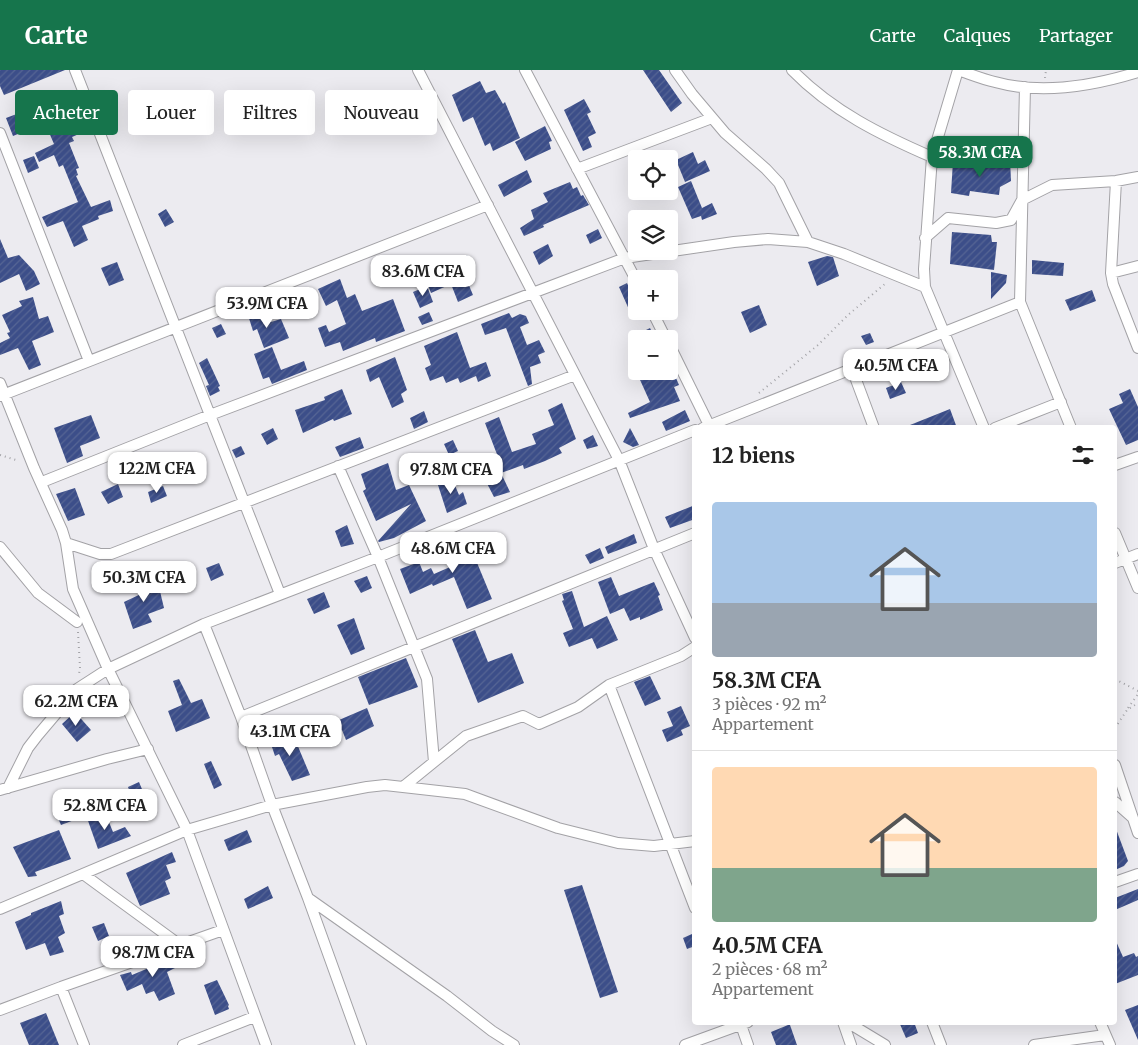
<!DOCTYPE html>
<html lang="fr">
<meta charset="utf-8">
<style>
body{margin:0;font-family:Merriweather,serif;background:#f6f6f6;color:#222;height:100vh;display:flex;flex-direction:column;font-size:19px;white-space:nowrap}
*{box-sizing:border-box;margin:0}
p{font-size:16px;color:#767676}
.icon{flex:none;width:28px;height:28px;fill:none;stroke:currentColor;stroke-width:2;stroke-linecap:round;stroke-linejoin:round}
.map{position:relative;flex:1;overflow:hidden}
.details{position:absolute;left:692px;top:355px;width:425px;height:600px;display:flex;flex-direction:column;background:#fff;border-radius:5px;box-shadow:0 5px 20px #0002}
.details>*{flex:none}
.guide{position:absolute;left:15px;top:20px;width:475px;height:45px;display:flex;gap:10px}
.buttons{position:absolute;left:628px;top:80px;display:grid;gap:10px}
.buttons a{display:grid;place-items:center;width:50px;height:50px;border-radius:5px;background:#fff;box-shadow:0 5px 20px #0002;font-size:25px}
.price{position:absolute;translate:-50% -42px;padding:0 11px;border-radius:10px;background:#fff;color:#222;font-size:16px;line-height:32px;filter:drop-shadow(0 1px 2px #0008)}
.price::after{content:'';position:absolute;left:50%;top:30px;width:15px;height:11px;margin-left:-8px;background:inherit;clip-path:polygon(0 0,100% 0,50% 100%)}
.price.current{background:#16754c;color:#fff}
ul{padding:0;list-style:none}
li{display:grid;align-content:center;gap:10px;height:265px;padding:0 20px}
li+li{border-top:1px solid #e0e0e0}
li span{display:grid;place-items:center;height:155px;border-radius:5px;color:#555}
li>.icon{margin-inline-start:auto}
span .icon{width:90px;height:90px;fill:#fffc;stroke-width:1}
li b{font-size:21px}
h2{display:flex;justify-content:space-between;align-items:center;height:60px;padding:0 20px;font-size:21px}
.pill{padding:0 18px;border-radius:5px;background:#fff;box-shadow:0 5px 20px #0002;font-size:18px;line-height:45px}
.pill.current{background:#16754c;color:#fff}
header{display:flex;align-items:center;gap:30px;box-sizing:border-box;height:70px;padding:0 25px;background:#16754c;color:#fff}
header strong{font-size:24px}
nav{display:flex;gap:28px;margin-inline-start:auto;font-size:18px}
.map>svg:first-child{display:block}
</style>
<header>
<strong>Carte</strong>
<nav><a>Carte</a><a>Calques</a><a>Partager</a></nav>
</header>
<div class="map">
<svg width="1138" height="975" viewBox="0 0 1138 975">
<defs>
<pattern id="building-hatch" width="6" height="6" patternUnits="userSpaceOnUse" patternTransform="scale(1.25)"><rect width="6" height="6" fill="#3c4e89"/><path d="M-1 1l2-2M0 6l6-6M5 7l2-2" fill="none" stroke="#566594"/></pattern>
</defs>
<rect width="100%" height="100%" fill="#ecebf0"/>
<!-- building -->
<path fill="url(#building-hatch)" d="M0 0H65L4 25 0 16Z
M643 0H659L682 33 671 42Z
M480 11 486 23 495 20 503 34 505 32 520 68 493 81 490 73 485 76 473 47 463 52 452 25Z
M584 29 591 42 587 44 596 63 588 67 592 77 583 81 564 40Z
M54 30 57 38 59 37 60 40 76 34 86 61 72 67 74 71 69 73 79 98 76 99 78 105 76 106 91 137 110 130 113 141 98 146 99 149 82 156 88 170 74 177 63 151 47 157 42 147 78 132 63 95 59 97 54 85 39 92 35 83 54 74 45 53 13 66 6 48Z
M545 56 552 71 549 72 551 79 525 91 515 72Z
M693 82 698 94 705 90 710 101 685 112 676 90Z
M34 86 39 98 28 103 23 90Z
M999 86 1010 89 1011 111 1000 117 999 125 970 121 969 126 951 123 953 91 998 98Z
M527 100 532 112 504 127 498 115Z
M691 111 702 138 712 133 717 144 702 150 701 146 692 149 678 117Z
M570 112 573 119 577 117 581 126 583 125 589 135 543 155 544 157 524 166 520 158 534 149 531 140 548 132 543 123Z
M166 139 174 152 165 157 158 144Z
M598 159 602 168 590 174 586 165Z
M952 162 991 165 992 172H997L994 200 950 194Z
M0 169 8 188 19 185 34 201 40 214 26 221 19 204 0 213Z
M548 174 553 186 539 195 533 182Z
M428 185 430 189 437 187 441 198 467 185 472 197 463 201 473 225 458 232 451 214 431 223 418 190Z
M827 186 833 187 839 206 817 216 808 192Z
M1032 190 1064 193 1063 206 1032 204Z
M117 192 124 210 109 216 101 198Z
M991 202 1007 205 1006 213 991 229Z
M340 209 347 228 355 224 362 241 393 229 405 261 376 272 375 268 343 281 340 272 325 277 318 258 326 255 329 262 346 254 337 230 326 236 318 219Z
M627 213 636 233 637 241 631 244 619 217Z
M427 216 433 232 420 238 413 222Z
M1092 220 1096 231 1070 241 1065 230Z
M33 227 39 249 48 246 54 262 32 271 41 295 29 300 18 278 0 285V273L10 268 7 263 10 262 2 245 22 236 19 231Z
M759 235 767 255 750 263 741 242Z
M256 236 264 254 281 249 289 268 264 278 257 259 253 261 247 242Z
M429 242 433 251 422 255 418 247Z
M509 243 512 248 520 244 526 246 529 253 520 257 527 275 539 270 545 282 538 285 541 293 530 297 532 314 528 316 506 258 485 265 481 254Z
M221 254 226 264 217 268 212 258Z
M650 258 655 269H628Z
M457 262 470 298 486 292 491 306 478 312 476 306 460 313 458 308 446 313 443 306 430 311 425 298 431 295 424 276Z
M870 263 874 272 866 275 861 266Z
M272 277 281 300 304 291 307 300 272 314 269 307 263 309 254 284Z
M395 287 407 320 401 324 404 332 392 338 379 307 370 312 366 300Z
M207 288 220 316 218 317 220 321 210 326 206 316 209 315 199 293Z
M636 301H673L679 315 674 317 680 331 630 348 628 343 650 332Z
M901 312 906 323 890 329 886 318Z
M342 319 352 344 334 351 333 349 303 363 295 340 325 330 324 327Z
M1130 319 1138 337V370L1126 375 1109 339 1123 333 1119 324Z
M562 333 576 369 559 378 562 383 545 391 524 399 523 395 501 403 510 422 494 427 478 396 498 387 485 353 499 347 512 382 536 374 532 364 554 355 548 340Z
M950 339 957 358H905V357Z
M685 340 690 351 666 361 662 352Z
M424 341 428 352 414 359 410 348Z
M91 345 100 368 80 376 83 386 67 393 54 358Z
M273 358 278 369 267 375 261 364Z
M630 358 639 375 633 377 623 372Z
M593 365 598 376 587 379 583 370Z
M360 367 364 378 340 387 335 377Z
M453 370 458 381 449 385 444 374Z
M241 376 245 384 236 388 232 380Z
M464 383 469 397 457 402 451 388Z
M388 393 396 420 409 415 426 451 394 468 379 472 378 471 411 434 376 451 363 421 366 419 361 404Z
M451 406 459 425 463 422 467 434 447 443 437 412Z
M118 414 123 427 108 434 101 422Z
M163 416 167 426 151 433 148 422Z
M75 418 85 445 68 451 56 424Z
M695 435V449L670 458 665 447Z
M347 455 354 474 341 477 335 461Z
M634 464 637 473 608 484 605 477Z
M466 466 492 529 467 539 454 507 433 516 432 514 410 524 400 499 419 492 423 502 431 498 434 504 450 497 442 476Z
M600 478 604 488 590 494 585 485Z
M219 493 224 505 211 511 206 498Z
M150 504 156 518 159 517 164 538 148 544 152 552 133 559 124 532 143 523 137 509Z
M367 506 372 518 361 523 354 511Z
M611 507 619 526 654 512 660 525 658 526 663 540 640 550V547L630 551 624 538 610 544 598 512Z
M572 521 584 557 607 546 618 570 597 579 592 568 569 577 563 563 573 559 562 531 564 530 562 524Z
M324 522 330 537 314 544 307 529Z
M354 548 365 579 351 585 337 555Z
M475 560 488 592 512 583 524 613 478 633 452 569Z
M406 588 418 617 369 635 358 607Z
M650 606 661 629 645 636 634 612Z
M179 609 191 633 202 629 210 648 176 662 168 641 182 635 173 611Z
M681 636 690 656 681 660 683 665 667 672 662 660 673 656 667 642Z
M367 638 374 656 346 670 342 660 335 663 332 653Z
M75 642 91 660 77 672 62 654Z
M277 665 280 672 294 667 310 705 292 711 279 684 275 686 269 668Z
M211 691 222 715 214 719 204 694Z
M139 712 144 724 132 728 128 717Z
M77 731 82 747 61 755 54 739Z
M104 740 113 762 125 757 131 766 98 779 87 748Z
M1116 759 1128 791 1124 796 1115 800Z
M59 760 71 789 35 802 37 806 28 807 13 777Z
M247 760 252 772 229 781 228 780 224 770Z
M172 782 176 792 166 795 171 808 165 811 170 824 140 836 126 803Z
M582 815 618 922 600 928 564 820Z
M268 816 273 828 248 839 244 829Z
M1138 819V830L1115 840V828Z
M61 831 64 844 59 846 65 863 58 867 64 882 50 886 45 873 26 880 15 852 31 845V843Z
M104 853 109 866 98 871 92 857Z
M692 864 695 876 687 879 683 868Z
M1115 869 1123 887 1134 883 1136 887 1138 886V905L1115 914Z
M173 885 177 897 167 902 175 924 159 931 154 921 146 924 142 914 127 921 120 905 131 902 132 905 151 897 149 893Z
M217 910 229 935 228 936 229 939 215 945 204 915Z
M1138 935V970L1125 940Z
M46 943 59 975H29L20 953Z
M899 952H914L918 963 906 968Z
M788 955H790L797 975H776L771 962Z"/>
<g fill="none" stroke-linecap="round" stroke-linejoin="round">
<!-- street casing -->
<g stroke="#a3a2a6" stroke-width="12">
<path id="street" d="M75 0 280 524
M418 0 619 390 654 479 695 568
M525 0 636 210
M675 0 692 24 725 63 766 99 779 113 808 172
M792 0C832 41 881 65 932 87
M958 0 932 87 924 199 925 217 984 358
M958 0C970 4 982 9 995 12 1042 25 1093 16 1138 2
M1025 17 1020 232 1071 358
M0 63 89 291
M577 99 712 48
M1116 111 1111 203 1113 214 1138 278
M925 168 948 148 996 153 1011 150 1022 130 1052 115 1116 111 1138 107
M1111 203 1138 196
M652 241 666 269
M669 274 709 355
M852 299 874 358
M0 313 34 398 62 460 66 473 73 519 108 599 187 760 266 975
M0 326 488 135
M703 358 1020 232
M995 358 1061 332
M1115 395 1138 387
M338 396 378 487 427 609 434 692
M42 412 210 345 625 188 734 172 768 169 808 172 844 184 925 217
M1115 463 1138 518
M66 473 100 484H111L575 305
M0 477 38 523 77 552
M1115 493 1138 484
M204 554 241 647 272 735 308 828 361 975
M609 615 695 838
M241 647 695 463
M1115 695 1138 763
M403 717 465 724 558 758 618 773 654 776 695 771
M8 718 28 678 38 665 77 619 108 599 204 554 378 487 695 360
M0 720 107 689 148 679
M1115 732 1133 748
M83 804 180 875
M1115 812 1138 804
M308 828 447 926 492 961 514 975
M0 839 187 760 272 735 367 717 385 715 403 717 466 666 523 646 539 654 578 637 609 615 681 586 695 577
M61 917 84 975
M0 940 61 917 223 860
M740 952 748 975
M843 952 851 975
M847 952 885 975
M932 952 941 975
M1100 952 1110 975
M183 975 254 947
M685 975 748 952
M1034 975 1105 965"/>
</g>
<!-- path -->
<path stroke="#a3a3a7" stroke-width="2" stroke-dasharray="1 4" stroke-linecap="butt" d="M1045 8 1046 0
M759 323 818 275 848 245 886 213
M0 385 19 391
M78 562 80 598 79 604
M1115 609 1138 621
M1128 638 1138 624
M1115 658 1127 640 1138 633"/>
<!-- street -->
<use href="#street" stroke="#fff" stroke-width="10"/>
</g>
</svg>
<div class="buttons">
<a><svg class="icon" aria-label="locate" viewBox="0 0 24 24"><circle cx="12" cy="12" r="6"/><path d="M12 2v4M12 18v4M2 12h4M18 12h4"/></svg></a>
<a><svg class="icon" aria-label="layers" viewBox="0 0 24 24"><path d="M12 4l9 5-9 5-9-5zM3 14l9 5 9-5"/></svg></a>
<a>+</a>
<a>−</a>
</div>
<b class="price current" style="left:980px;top:108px">58.3M CFA</b>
<b class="price" style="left:423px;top:227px">83.6M CFA</b>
<b class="price" style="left:267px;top:259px">53.9M CFA</b>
<b class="price" style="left:896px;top:321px">40.5M CFA</b>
<b class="price" style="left:157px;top:424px">122M CFA</b>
<b class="price" style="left:451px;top:425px">97.8M CFA</b>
<b class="price" style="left:453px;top:504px">48.6M CFA</b>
<b class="price" style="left:144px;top:533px">50.3M CFA</b>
<b class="price" style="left:76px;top:657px">62.2M CFA</b>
<b class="price" style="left:290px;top:687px">43.1M CFA</b>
<b class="price" style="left:105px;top:761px">52.8M CFA</b>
<b class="price" style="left:153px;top:908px">98.7M CFA</b>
<div class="guide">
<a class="pill current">Acheter</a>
<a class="pill">Louer</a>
<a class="pill">Filtres</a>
<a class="pill">Nouveau</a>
</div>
<section class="details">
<h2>12 biens<svg class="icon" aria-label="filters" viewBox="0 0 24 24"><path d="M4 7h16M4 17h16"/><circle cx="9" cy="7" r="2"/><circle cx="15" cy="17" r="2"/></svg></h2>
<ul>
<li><span style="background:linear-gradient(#a9c7e8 65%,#9aa5b1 0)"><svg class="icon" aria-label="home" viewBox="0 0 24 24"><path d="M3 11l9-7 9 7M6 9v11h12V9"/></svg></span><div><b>58.3M CFA</b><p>3 pièces · 92 m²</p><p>Appartement</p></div></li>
<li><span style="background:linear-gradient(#ffd9b3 65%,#7fa58c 0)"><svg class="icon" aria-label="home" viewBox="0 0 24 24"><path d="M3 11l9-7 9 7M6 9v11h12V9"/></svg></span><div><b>40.5M CFA</b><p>2 pièces · 68 m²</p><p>Appartement</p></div></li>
</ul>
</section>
</div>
